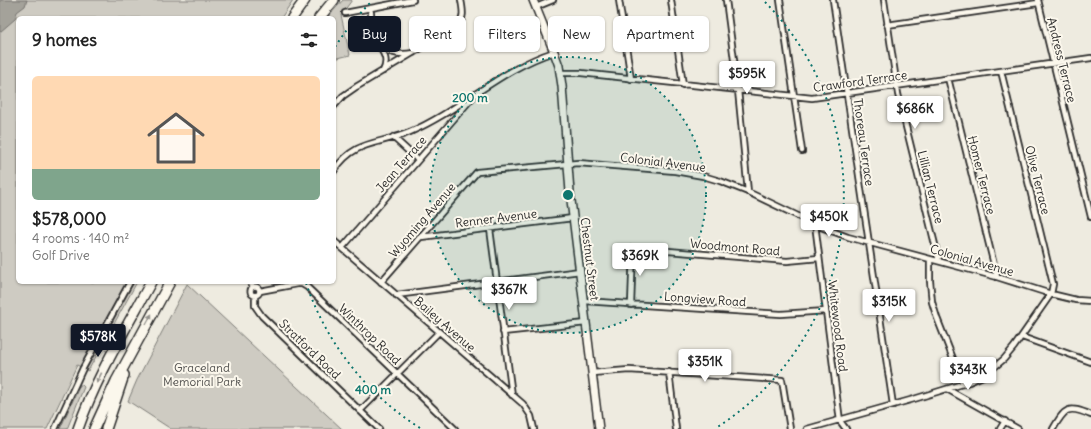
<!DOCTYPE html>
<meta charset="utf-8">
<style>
body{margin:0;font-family:Delius,sans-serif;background:#f6f6f6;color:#222;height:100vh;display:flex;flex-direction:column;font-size:15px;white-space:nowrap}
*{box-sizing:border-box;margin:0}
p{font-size:13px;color:#767676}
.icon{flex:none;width:22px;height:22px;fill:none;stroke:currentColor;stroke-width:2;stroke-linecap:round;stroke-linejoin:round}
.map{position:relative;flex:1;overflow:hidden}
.panel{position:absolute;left:16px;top:16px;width:320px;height:268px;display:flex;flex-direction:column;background:#fff;border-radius:6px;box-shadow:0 1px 3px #0004}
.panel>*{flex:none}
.guide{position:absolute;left:348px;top:16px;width:380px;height:36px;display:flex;gap:8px}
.price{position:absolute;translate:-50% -34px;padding:0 9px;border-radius:4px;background:#fff;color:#222;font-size:13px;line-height:26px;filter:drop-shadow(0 1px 2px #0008)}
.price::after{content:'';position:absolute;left:50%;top:24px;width:12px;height:9px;margin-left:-6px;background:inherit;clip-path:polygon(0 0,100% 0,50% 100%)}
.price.selected{background:#111827;color:#fff}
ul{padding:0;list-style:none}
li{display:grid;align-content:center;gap:8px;height:212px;padding:0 16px}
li+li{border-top:1px solid #e0e0e0}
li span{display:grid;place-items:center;height:124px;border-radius:6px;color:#555}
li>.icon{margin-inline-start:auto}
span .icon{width:72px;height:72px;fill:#fffc;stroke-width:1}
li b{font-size:17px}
h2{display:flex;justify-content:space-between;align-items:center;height:48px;padding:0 16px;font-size:17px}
.chip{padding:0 14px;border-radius:6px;background:#fff;box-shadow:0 1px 3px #0004;font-size:14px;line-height:36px}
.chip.selected{background:#111827;color:#fff}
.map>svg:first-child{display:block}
</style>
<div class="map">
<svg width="1091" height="429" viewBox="0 0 1091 429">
<rect width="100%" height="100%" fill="#eeebe0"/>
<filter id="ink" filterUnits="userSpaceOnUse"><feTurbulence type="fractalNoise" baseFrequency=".025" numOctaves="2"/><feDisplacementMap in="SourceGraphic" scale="8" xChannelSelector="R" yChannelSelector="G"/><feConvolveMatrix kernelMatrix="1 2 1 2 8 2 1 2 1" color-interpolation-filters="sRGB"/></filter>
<g filter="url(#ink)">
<!-- green -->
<path fill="#cecbc2" stroke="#7c7b76" d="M0 0H293L281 18H18V282H137L88 371 77 365 47 429H0Z
M343 0H352L341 15 350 55 334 59V18H327Z
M187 284 342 429H171L128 401 137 380Z
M80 385H82L84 387 67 429H60Z"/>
<!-- water -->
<path fill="#a4a29a" stroke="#74726e" d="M0 0H27L25 6 17 12 15 19 0 32Z"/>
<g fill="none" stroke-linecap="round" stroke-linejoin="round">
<!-- street casing -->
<g stroke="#2b2b2b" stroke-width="8">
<path id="street" d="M619 0 631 79
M671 0 683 85
M726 0 738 90 748 192
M780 0 802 151
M833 0 893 405
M884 0 898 94 939 261
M1038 0 1091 217
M536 7 553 0
M370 8C372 17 372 27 375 36 378 49 391 56 383 71
M345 13 413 0
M887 25 1038 3
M382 48C391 54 402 55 413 53
M560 73H581L812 98 1091 58
M948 78 997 277
M334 106 343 96 356 87 456 27C465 20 463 10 461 0
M393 137 418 160
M334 171C355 139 379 145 410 132 461 110 502 68 554 52
M815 224 840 421 846 429
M490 229 512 395
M421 237 573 218
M334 241 523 404 531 416 534 429
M342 248 472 98
M930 259V281L932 302 937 318 963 384
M250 282 253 287
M381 282 477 172 578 163 675 171 703 176 720 181 748 192 821 227 848 237 997 277 1051 294 1076 300 1091 301
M250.5 291a4.5 4.5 0 1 1 9 0a4.5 4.5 0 1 1-9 0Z
M260 291 297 284H302L307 287 455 429
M255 295V306L262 316 379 429
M396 295 580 271
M584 301 781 314 826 311
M631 305 633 248 787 261 819 258
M503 332 586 323
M1022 337 1091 362
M669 372 676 429
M592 373 629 370 782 380 790 429
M947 389 1018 429
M360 411 439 332
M55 429 83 368 130 282
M807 429 914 399 969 382 985 375 1004 359 1014 347 1051 294 1053 284 1001 71
M1000 429 1005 421
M1053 429C1065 408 1068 405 1091 415"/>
</g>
<!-- secondary casing -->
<g stroke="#2b2b2b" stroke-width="10">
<path id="secondary" d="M533 0 554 52 559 66 562 86 570 192 599 429"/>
</g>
<!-- highway casing -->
<g stroke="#2b2b2b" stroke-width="12">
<path id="highway" d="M292 18 305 0
M319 18 334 0
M78 429C96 377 125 330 151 282
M94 429 116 381 170 282
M106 429 124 375"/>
</g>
<!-- street -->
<use href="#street" stroke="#fbf7ec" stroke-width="4.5"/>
<!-- secondary -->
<use href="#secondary" stroke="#fbf7ec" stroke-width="7"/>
<!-- highway -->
<use href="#highway" stroke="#fbf7ec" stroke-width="9"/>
</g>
<!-- one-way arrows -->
<defs><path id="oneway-solid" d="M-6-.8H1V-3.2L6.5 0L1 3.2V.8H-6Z"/></defs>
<g fill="#93918c">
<use href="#oneway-solid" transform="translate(149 319) rotate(-61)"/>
<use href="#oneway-solid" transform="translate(99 378) rotate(116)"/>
</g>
</g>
<!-- distance rings -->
<circle cx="568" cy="195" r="138" fill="#0f766e" fill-opacity=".12"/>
<g fill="none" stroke="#0f766e" stroke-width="2" stroke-dasharray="2 4">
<circle cx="568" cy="195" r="138"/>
<path d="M420 428A276 276 0 0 1 306 283M335 47A276 276 0 0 1 371 2M765 2A276 276 0 0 1 716 428"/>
</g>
<g text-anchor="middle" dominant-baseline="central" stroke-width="4" stroke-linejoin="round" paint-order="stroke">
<!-- street labels -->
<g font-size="12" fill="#2b2b2b" stroke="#fbf7ec">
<text transform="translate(1062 60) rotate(76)">Andress Terrace</text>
<text transform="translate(860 81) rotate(-8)">Crawford Terrace</text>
<text transform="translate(864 142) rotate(82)">Thoreau Terrace</text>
<text transform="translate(663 162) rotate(7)">Colonial Avenue</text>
<text transform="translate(401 164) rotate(-49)">Jean Terrace</text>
<text transform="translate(982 175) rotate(76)">Homer Terrace</text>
<text transform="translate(1038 180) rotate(76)">Olive Terrace</text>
<text transform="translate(931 187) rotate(76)">Lillian Terrace</text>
<text transform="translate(496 218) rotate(-7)">Renner Avenue</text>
<text transform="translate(422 220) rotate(-49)">Wyoming Avenue</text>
<text transform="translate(735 247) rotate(5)">Woodmont Road</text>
<text transform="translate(590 259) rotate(83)">Chestnut Street</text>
<text transform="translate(972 260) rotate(16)">Colonial Avenue</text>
<text transform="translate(705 299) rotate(4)">Longview Road</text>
<text transform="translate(445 324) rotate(41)">Bailey Avenue</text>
<text transform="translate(838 326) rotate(83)">Whitewood Road</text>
<text transform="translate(370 334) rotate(44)">Winthrop Road</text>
<text transform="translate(310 349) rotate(44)">Stratford Road</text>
</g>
<!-- park labels -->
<g font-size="12" fill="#545351" stroke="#fbf7ec">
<text x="202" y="367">Graceland<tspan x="202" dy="14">Memorial Park</tspan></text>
</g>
</g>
<circle cx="568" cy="195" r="6" fill="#0f766e" stroke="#fbf7ec" stroke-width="2"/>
<g font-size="12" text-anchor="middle" font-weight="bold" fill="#0f766e" stroke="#fbf7ec" stroke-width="4" stroke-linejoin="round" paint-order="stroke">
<text x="470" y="102">200 m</text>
<text x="373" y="394">400 m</text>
</g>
</svg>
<b class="price" style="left:747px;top:95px">$595K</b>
<b class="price" style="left:915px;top:130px">$686K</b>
<b class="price" style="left:829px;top:238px">$450K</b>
<b class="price" style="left:640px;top:277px">$369K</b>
<b class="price" style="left:509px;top:311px">$367K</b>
<b class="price" style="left:889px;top:323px">$315K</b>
<b class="price selected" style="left:98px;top:358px">$578K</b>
<b class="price" style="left:705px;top:383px">$351K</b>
<b class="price" style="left:968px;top:391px">$343K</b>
<div class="guide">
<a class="chip selected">Buy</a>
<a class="chip">Rent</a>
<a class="chip">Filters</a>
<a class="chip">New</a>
<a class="chip">Apartment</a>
</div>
<section class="panel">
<h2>9 homes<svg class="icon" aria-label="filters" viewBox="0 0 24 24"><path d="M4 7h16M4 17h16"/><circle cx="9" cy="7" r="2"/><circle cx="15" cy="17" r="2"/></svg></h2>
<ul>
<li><span style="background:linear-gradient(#ffd9b3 75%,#7fa58c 0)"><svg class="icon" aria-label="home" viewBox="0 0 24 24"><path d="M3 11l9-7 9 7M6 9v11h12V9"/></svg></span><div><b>$578,000</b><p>4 rooms · 140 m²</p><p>Golf Drive</p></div></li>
</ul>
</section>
</div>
